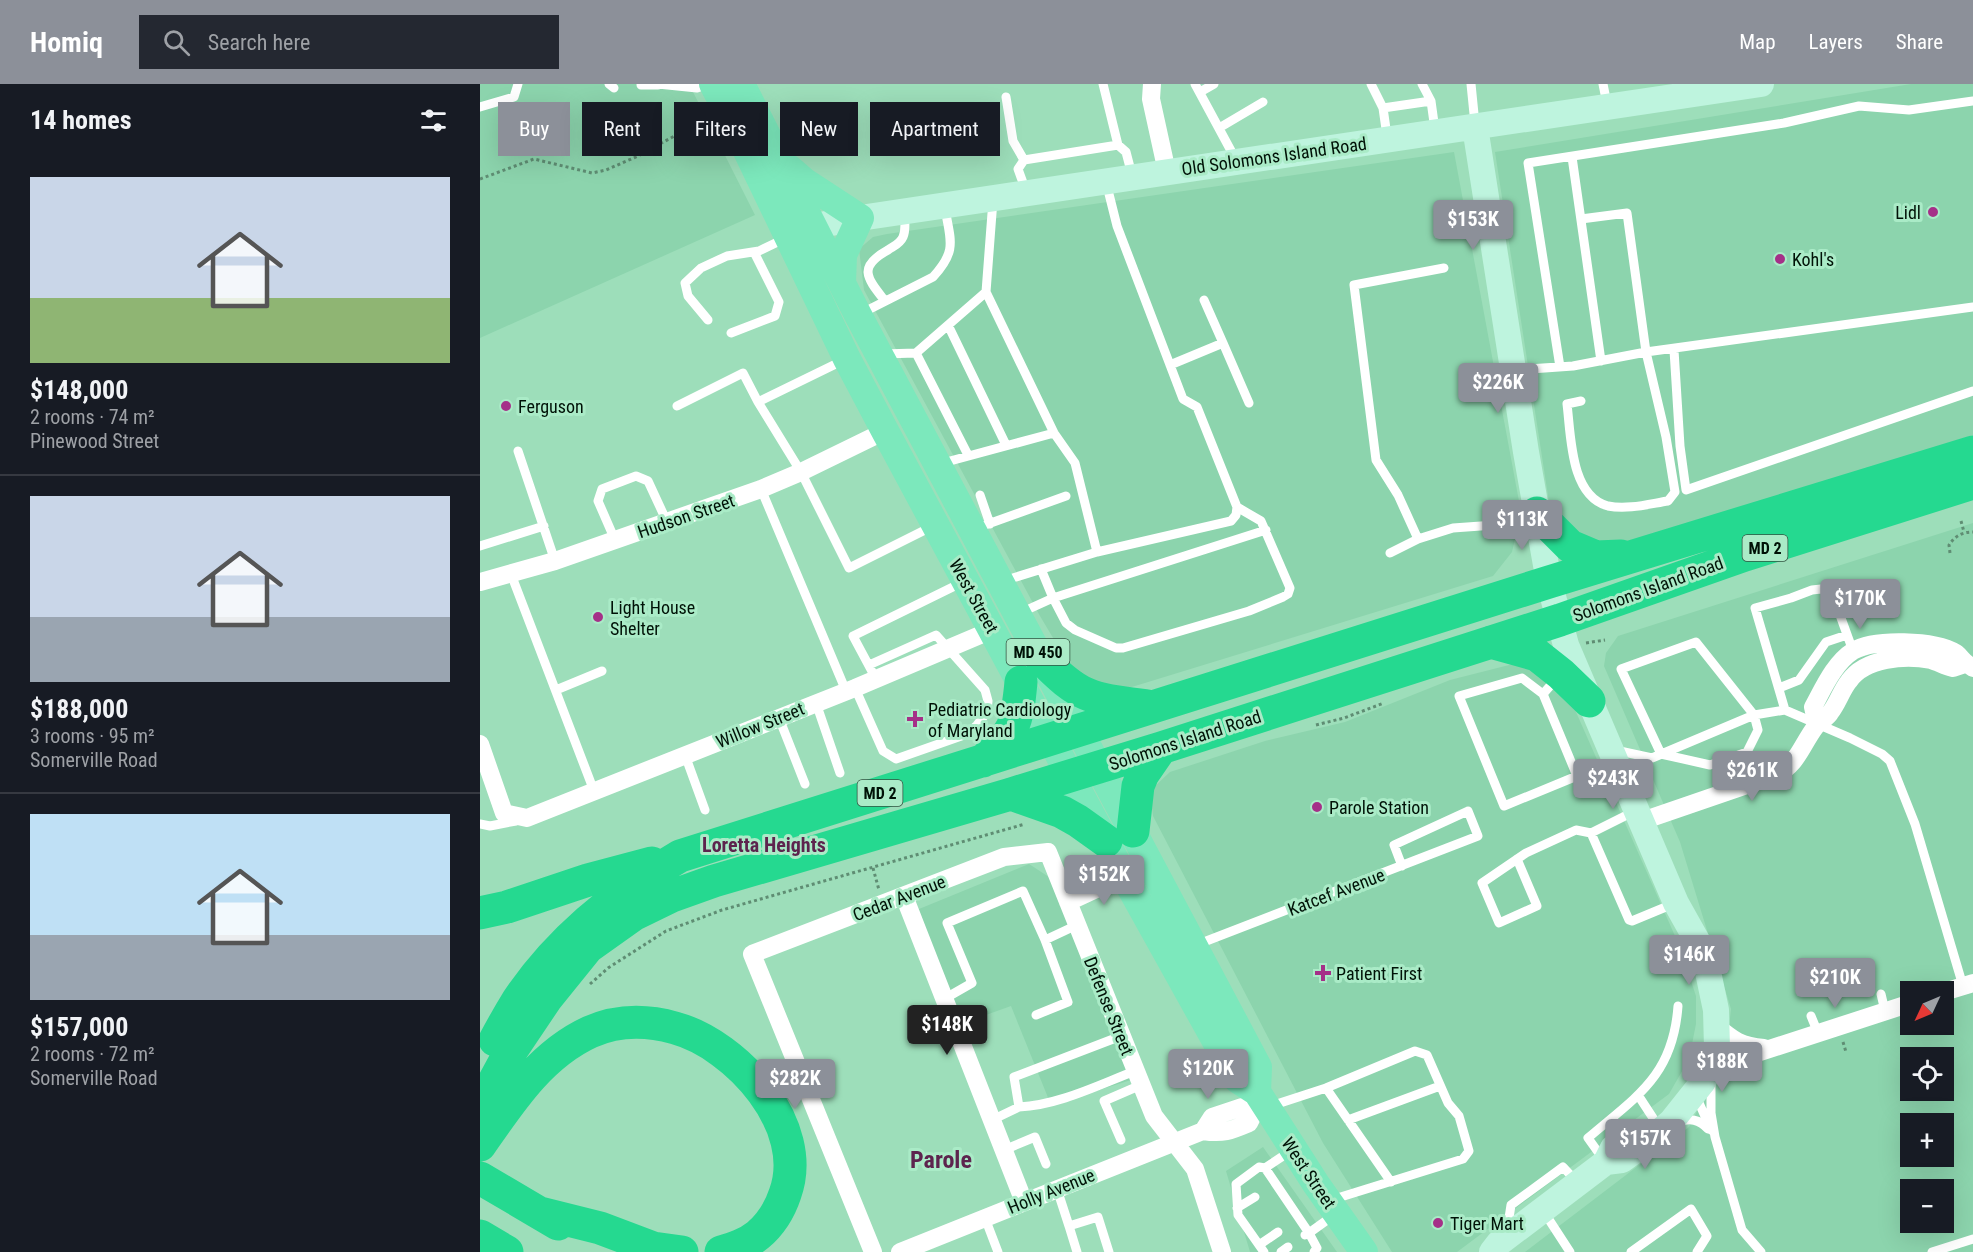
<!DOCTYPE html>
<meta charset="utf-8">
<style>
body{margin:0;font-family:"Roboto Condensed",sans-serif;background:#242831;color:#f1f3f6;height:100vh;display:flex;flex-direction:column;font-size:22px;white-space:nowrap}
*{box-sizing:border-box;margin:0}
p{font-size:20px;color:#9ea1a6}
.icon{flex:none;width:33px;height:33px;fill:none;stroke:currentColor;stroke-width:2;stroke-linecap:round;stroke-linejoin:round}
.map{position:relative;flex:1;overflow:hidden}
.details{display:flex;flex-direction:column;background:#171b24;width:480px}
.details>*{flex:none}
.hud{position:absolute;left:18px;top:18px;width:570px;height:54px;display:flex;gap:12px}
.needle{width:39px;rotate:226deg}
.fabs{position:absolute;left:1420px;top:897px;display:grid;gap:12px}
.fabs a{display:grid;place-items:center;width:54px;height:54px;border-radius:0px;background:#171b24;box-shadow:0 6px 24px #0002;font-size:30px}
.price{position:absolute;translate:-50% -51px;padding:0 14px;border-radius:6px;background:#8c9099;color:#fff;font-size:20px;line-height:39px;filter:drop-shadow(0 2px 3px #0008)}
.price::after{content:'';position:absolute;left:50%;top:36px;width:18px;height:14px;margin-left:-9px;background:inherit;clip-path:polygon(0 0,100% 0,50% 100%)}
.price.selected{background:#222;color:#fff}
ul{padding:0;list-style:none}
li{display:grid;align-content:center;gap:12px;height:318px;padding:0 30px}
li+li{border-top:2px solid #363941}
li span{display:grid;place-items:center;height:186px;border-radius:0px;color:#555}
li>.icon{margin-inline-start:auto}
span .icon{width:108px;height:108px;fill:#fffc;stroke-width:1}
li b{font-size:26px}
h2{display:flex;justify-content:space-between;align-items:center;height:72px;padding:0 30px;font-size:26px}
.tag{padding:0 21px;border-radius:0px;background:#171b24;box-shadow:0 6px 24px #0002;font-size:21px;line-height:54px}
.tag.selected{background:#8c9099;color:#fff}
header{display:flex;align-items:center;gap:36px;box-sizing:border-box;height:84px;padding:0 30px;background:#8c9099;color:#fff}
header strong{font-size:28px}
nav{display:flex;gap:33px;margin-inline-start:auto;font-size:21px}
.search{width:420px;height:54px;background:#242831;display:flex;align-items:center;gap:15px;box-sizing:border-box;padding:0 21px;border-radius:0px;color:#9ea1a6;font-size:22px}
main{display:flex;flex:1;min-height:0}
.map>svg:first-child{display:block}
</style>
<header>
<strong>Homiq</strong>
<div class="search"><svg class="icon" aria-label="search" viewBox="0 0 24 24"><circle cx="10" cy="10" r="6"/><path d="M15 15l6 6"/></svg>Search here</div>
<nav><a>Map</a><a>Layers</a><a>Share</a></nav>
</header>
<main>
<section class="details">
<h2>14 homes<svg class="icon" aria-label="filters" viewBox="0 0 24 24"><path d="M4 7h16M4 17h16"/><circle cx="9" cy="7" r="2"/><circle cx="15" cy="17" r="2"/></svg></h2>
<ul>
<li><span style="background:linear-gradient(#c9d6e8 65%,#8fb573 0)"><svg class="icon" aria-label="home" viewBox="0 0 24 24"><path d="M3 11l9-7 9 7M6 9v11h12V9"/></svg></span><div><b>$148,000</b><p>2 rooms · 74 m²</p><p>Pinewood Street</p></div></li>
<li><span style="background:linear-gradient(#c9d6e8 65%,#9aa5b1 0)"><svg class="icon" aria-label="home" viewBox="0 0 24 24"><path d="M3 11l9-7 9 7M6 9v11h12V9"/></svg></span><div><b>$188,000</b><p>3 rooms · 95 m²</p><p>Somerville Road</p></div></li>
<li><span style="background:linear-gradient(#bfe0f5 65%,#9aa5b1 0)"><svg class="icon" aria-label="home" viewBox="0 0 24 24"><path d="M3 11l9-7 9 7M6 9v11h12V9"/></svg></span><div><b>$157,000</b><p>2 rooms · 72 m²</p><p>Somerville Road</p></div></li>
</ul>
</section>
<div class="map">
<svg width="1493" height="1168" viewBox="0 0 1493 1168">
<rect width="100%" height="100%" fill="#9ddeba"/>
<!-- built -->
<path fill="#8cd4ad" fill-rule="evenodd" d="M0 0H209L275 131 0 254Z
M1431 0H1493V351L1161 458 1125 463 1090 450 1071 431 1015 68Z
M974 68 1041 428 1032 468 1013 492 642 606 594 589 560 532 384 206 379 165 393 153 407 150Z
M1493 439V1168H1045L1209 1043 1246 971 1251 925 1200 758 1124 582 1126 569 1138 552ZM1431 908H1464V940H1431ZM1431 974H1464V1006H1431ZM1431 1040H1464V1072H1431ZM1431 1106H1464V1138H1431Z
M1037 579 1052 581 1092 619 1199 861 1216 912V940L1209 975 1189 1010 977 1168H912L843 1059 673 732 671 716 675 702 690 688 785 657 865 638 970 596Z
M549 780 572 795 651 996 571 1021 531 922 478 941 439 825Z
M783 1063 857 1168H770L746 1087Z"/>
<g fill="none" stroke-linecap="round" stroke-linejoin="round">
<!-- path -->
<path stroke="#5f8d73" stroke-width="3" stroke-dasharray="3 3" stroke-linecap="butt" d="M0 95 54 75 112 89 126 86 158 72 229 33
M1481 437 1484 448
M1470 469 1469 461C1475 452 1482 448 1493 448
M1106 559 1125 556
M836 641 864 634 904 619
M393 784 399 806
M110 900 128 884 186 847 242 826 545 740
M1363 958 1366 968"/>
<!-- lane -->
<path stroke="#fff" stroke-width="9" d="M129 0 134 4
M178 0 217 4 228 0
M623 0 638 61
M715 0 756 76
M891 0 903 24
M942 0 951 17
M991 0 995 40
M1123 0 1127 20
M161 1H178
M720 8 734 0
M526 13 533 57 544 76
M0 23 34 13 38 0
M739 44 783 18
M907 52 903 24 951 17 955 46
M1092 73 1121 277
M546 107 538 85 544 76 638 61 646 68 652 91
M513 116 506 208 574 349 595 379 617 468 523 497
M1101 135 1147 129 1166 268 1186 353 1195 408 1188 417C1169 420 1147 426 1128 422 1090 412 1091 351 1087 320L1101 317
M724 216 743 259
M405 217C387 194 377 183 408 166 414 162 420 160 423 153 426 146 425 137 424 130
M380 230 453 193C478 166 470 156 465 124
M228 236 208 212 205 199 221 184 247 172 279 167 306 154
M468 241 526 361
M251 249 295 232 299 218 274 168
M1194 266 1200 362 1206 406 1493 307
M436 269 506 208
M403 270 436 269 488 371
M364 276 278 318 321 388 369 484 453 442
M690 281 743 259 769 319
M1080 283 1048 79 1304 39 1379 22 1429 26 1493 17
M1035 286 1093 282 1166 268 1493 223
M197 322 263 289 278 318
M38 367 75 477
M459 380 574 349
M281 405 366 607
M500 411 510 440
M494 445 586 412
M938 455 918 411 896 376 874 201 964 184
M135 456 118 417 122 405 156 392 168 397 187 438
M0 462 64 442
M617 468 751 437 756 431 757 423 717 323 703 315 637 142 626 98
M910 469 938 455 973 444 1056 438
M561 485 573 514 586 539 595 546 636 564H643L769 527 803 513 808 510 810 504 781 437 757 423
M31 490 114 707
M540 529 573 514 786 446
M1216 558 1274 631 1278 646 1267 668 1230 681 1181 670 1141 585Z
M1077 594 1063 610 1097 692 1133 677
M396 595 373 552 483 498
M375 604 403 667 416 675 487 650 497 641 507 628 508 617 505 606 456 551 389 581
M1299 604 1319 596 1346 558 1367 551
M76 606 122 587
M1063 610 1042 594 979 612 1024 722 1097 692
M336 619 360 689
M1305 626 1275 524 1311 514 1332 506 1341 505 1352 509 1373 567
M299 634 325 700
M1135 666 1172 674 1274 631 1305 626 1370 654 1402 670 1410 677 1435 740 1483 902
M205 671 225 726
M0 740 10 742 36 737
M1111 749 1149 836 1152 837 1193 820
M1037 775 1057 822 1019 839 1002 799 1046 769 1096 746 1111 749 1155 727
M716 861 998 752 988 727 914 761 922 782
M1401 910 1405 927
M464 915 492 899 467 839 543 807 565 856 597 841
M556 931 588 918 565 856
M1331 932 1338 949
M641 952 534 993 539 1023C579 1021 618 1001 655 987
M1231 995V1029L1235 1053 1262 1146 1281 1168
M846 1004 911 1098
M1158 1011 1173 1034
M1216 1012 1231 1046
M791 1022 846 1004 935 967 947 971 968 1019 979 1032 989 1067 983 1075 851 1116
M512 1036 539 1023
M868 1036 960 1002
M1198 1038C1210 1034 1219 1035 1228 1045
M641 1056 624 1017 661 1001
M524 1066 555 1053 566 1080
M812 1066 785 1084 829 1149 854 1131
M1123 1075 1108 1054C1157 1012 1193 992 1198 922
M577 1105 589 1142 618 1133 629 1168
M757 1124 775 1113
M1064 1128 1090 1168
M505 1134 518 1168
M589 1142 597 1168
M1036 1144 1029 1134 1031 1121 1083 1083 1096 1097
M825 1151 829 1149 837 1164 834 1168
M779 1161 798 1148
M784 1168 758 1131 756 1100 779 1083 785 1084
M801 1168 808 1163
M1151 1168 1211 1125 1227 1152 1217 1168
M1452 1168 1493 1155"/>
<!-- street -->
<path stroke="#fff" stroke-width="18" d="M672 0 671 15 687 88
M0 498 75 477 281 405 321 388 405 347
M1337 641 1333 623C1343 605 1354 579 1373 567 1394 554 1454 556 1476 569 1482 574 1484 579 1493 584
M0 660 24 729 47 734 375 604 512 546
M1162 737 1296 691C1318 680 1322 660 1336 642 1340 637 1347 634 1350 629 1358 619 1361 607 1369 597 1385 574 1425 571 1451 576 1458 578 1465 582 1473 584L1485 580
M424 812 544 1118
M588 818 644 792
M1464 908 1493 899
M1235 941C1253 956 1260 962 1284 964
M1231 984 1431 919
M723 1047 732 1033 762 1023 774 1029
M393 1168 272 870 524 773 568 768 674 1032 715 1085 742 1168
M420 1168 723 1047C743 1050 750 1047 769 1039L774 1029 786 1024"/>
<!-- secondary -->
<path stroke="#bef4de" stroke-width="26" d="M995 43 1046 368 1069 498 1086 561 1196 819 1224 869 1236 926 1237 964 1231 984 1222 999 1191 1038 1171 1055 1142 1076 1126 1078
M316 150 334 142 380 134 1281 0
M1012 1168 1019 1159 1126 1078 1133 1064"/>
<!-- primary -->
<path stroke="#7ce8bc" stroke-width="28" d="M233 0 254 40 367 275 405 347 644 792 757 995 777 1008 836 1100 884 1168
M261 0 378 231 778 983 777 1008
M310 85 325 98 380 134 363 171 362 199"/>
<!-- highway -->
<path stroke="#25d990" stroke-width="33" d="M1057 429 1090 462 1116 473 1141 472
M1011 558 1057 571 1081 590 1109 617
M561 574C600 615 613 615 668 622
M503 677C535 647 537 641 541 598
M531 710 582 728 598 737 626 757
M653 747 658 702 663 690 681 664
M0 829 27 823 108 796 172 779
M15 956C22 943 30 929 38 916 78 856 138 808 200 772L1069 498 1493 368
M0 1023 29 970 66 915 108 863 153 831 192 812 234 797 531 710 681 664 1080 536 1265 471 1493 399
M0 1061C30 1018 60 971 110 948 137 936 167 936 195 944 257 961 330 1042 305 1110 300 1125 291 1140 278 1151 267 1160 254 1164 241 1168
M0 1094 78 1140
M60 1129 120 1144 173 1164 202 1168
M0 1152 27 1168"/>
</g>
<!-- markers -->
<g fill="#a53088" stroke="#aaebc7" stroke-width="2">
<circle cx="1453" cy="128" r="6"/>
<circle cx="1300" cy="175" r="6"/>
<circle cx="26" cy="322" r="6"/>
<circle cx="118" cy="533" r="6"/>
<path d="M432 626h6v6h6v6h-6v6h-6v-6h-6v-6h6z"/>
<circle cx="837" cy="723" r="6"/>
<path d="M840 880h6v6h6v6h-6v6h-6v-6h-6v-6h6z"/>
<circle cx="958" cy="1139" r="6"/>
</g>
<g text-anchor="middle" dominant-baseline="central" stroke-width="6" stroke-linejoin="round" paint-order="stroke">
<!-- shield labels -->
<g fill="#aaebc7" stroke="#335341" stroke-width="1.5">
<rect x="1262.5" y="451" width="45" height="26" rx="4.5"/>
<rect x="526.5" y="555" width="63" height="26" rx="4.5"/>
<rect x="377.5" y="696" width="45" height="26" rx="4.5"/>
</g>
<g font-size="16" font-weight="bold" fill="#001207">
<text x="1285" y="464">MD 2</text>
<text x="558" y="568">MD 450</text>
<text x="400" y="709">MD 2</text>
</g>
<!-- street labels -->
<g font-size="18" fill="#001207" stroke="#aaebc7">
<text transform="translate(794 72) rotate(-8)">Old Solomons Island Road</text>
<text transform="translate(206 432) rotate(-19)">Hudson Street</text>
<text transform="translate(1168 505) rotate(-20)">Solomons Island Road</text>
<text transform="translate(494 512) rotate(61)">West Street</text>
<text transform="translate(280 641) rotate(-22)">Willow Street</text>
<text transform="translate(705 656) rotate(-18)">Solomons Island Road</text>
<text transform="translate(856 808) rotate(-21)">Katcef Avenue</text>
<text transform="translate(419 814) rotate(-21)">Cedar Avenue</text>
<text transform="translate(629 922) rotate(68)">Defense Street</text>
<text transform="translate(829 1089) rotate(56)">West Street</text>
<text transform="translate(571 1107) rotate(-22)">Holly Avenue</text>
</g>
<!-- poi labels -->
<g font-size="18" fill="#001207" stroke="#aaebc7" text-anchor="start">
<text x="1441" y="128" text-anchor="end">Lidl</text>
<text x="1312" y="175">Kohl's</text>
<text x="38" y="322">Ferguson</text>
<text x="130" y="523">Light House<tspan x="130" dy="21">Shelter</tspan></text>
<text x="448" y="625">Pediatric Cardiology<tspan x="448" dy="21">of Maryland</tspan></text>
<text x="849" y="723">Parole Station</text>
<text x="856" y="889">Patient First</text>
<text x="970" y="1139">Tiger Mart</text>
</g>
<!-- neighbourhood labels -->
<g font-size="20" font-weight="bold" fill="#5d244e" stroke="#aaebc7">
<text x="284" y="761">Loretta Heights</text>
</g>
<!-- district labels -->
<g font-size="24" font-weight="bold" fill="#5d244e" stroke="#aaebc7">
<text x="461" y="1076">Parole</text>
</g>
</g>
</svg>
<div class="fabs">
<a><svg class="needle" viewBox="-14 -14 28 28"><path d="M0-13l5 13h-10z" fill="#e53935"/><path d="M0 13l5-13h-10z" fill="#9ea1a6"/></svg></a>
<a><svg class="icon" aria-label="locate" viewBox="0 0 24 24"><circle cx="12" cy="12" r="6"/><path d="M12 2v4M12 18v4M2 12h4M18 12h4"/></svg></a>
<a>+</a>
<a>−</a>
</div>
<b class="price" style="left:993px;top:167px">$153K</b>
<b class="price" style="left:1018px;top:330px">$226K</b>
<b class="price" style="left:1042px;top:467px">$113K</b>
<b class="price" style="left:1380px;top:546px">$170K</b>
<b class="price" style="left:1272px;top:718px">$261K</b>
<b class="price" style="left:1133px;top:726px">$243K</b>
<b class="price" style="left:624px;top:822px">$152K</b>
<b class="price" style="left:1209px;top:902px">$146K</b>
<b class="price" style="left:1355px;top:925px">$210K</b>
<b class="price selected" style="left:467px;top:972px">$148K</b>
<b class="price" style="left:1242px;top:1009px">$188K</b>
<b class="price" style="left:728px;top:1016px">$120K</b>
<b class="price" style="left:315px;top:1026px">$282K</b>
<b class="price" style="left:1165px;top:1086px">$157K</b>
<div class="hud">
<a class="tag selected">Buy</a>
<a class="tag">Rent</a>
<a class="tag">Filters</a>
<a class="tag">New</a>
<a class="tag">Apartment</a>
</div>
</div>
</main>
